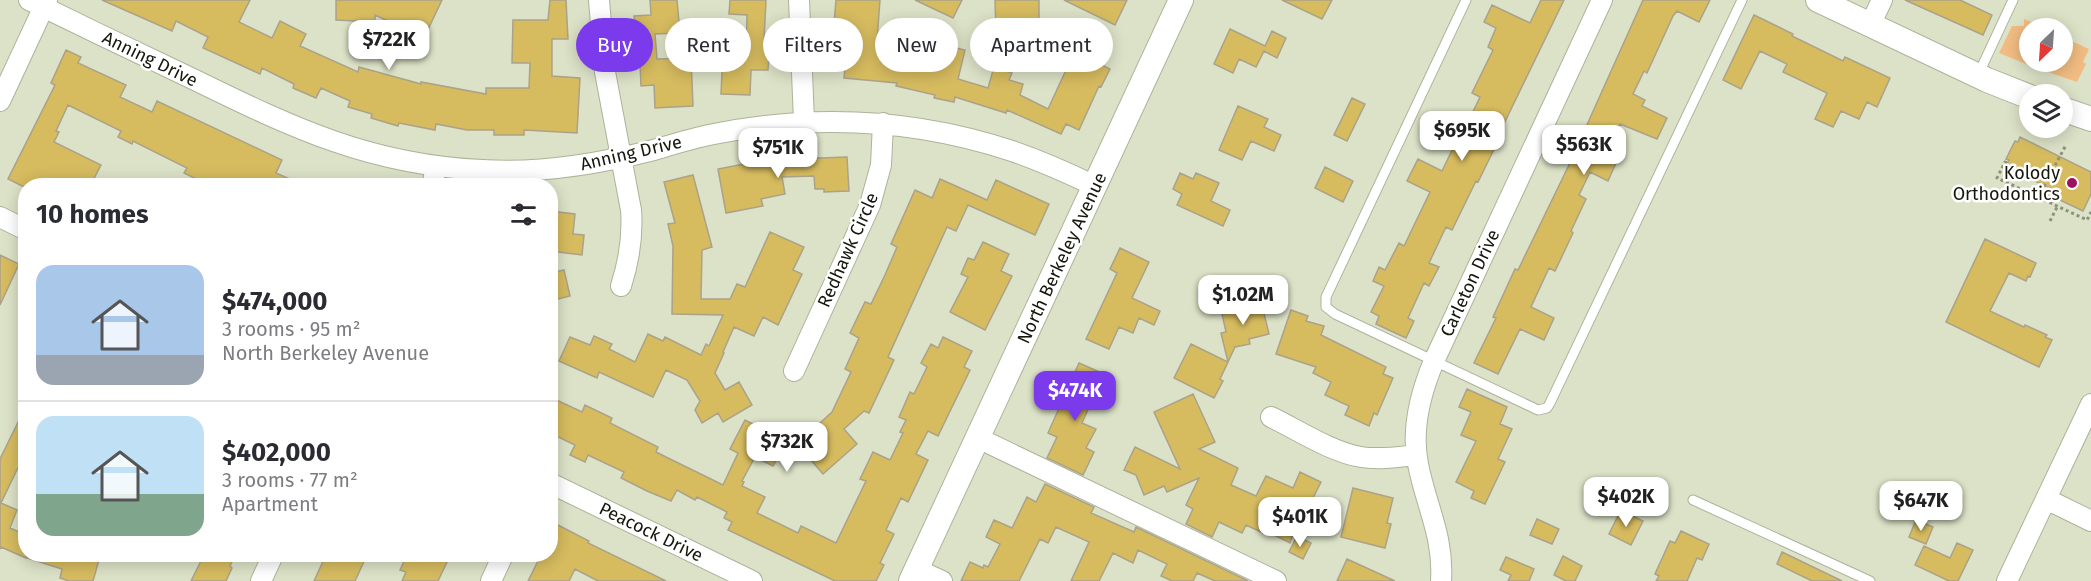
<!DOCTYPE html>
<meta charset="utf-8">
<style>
body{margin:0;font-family:"Fira Sans",sans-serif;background:#f2f2f3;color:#2b2b33;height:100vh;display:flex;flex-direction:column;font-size:22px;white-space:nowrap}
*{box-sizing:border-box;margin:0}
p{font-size:20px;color:#7c7c81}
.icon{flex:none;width:33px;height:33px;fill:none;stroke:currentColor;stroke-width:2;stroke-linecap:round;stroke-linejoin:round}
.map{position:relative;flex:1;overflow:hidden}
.drawer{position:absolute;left:18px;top:178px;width:540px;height:384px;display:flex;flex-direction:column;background:#fff;border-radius:24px;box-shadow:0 3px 15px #0003}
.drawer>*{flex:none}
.guide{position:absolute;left:576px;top:18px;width:570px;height:54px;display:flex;gap:12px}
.needle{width:39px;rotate:205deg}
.fabs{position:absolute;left:2019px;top:18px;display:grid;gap:12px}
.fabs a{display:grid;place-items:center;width:54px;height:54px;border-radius:50%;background:#fff;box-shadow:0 3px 15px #0003;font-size:30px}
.price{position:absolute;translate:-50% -51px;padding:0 14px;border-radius:12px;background:#fff;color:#222;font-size:20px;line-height:39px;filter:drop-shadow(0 2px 3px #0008)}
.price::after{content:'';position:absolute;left:50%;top:36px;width:18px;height:14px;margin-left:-9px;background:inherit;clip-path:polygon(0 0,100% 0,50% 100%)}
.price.on{background:#7c3aed;color:#fff}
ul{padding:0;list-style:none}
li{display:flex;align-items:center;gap:18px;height:150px;padding:0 18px}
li+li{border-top:2px solid #e1e1e2}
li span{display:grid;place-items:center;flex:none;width:168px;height:120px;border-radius:18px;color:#555}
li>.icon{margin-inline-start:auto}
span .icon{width:72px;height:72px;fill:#fffc;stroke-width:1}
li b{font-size:26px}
h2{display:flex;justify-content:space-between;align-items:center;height:72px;padding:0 18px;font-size:26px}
.chip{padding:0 21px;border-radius:27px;background:#fff;box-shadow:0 3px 15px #0003;font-size:21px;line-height:54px}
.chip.on{background:#7c3aed;color:#fff}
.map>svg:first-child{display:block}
</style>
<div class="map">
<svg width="2091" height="581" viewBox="0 0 2091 581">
<rect width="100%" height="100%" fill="#dce2c7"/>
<!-- green -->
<path fill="#f1bc82" d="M2024 19 2045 28H2030V62H2062L2063 37 2089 49 2083 62 2086 64 2077 82 2036 68 1999 53 2012 26H2024Z"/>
<!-- building -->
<path fill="#d6bb5f" stroke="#aaa289" stroke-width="1.5" d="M102 0H250L239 22 272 38 280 21 306 34 300 46 358 72 359 67 421 84V82L486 94V88H529L530 63H512L513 20H548L550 0H566L568 39H552V76L580 78 577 133 524 130V135H494V130H467L436 124 435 130 399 123 398 126 371 118 372 114 348 107 350 101 321 88 316 98 293 88 294 84 262 68 260 74 203 48 208 37 176 21 172 31Z
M336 0H442L424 38 375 15V22L336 20Z
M650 0H677L680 33 655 34 657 59 691 58 693 106 655 108 654 85 641 86 639 44H636L634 16 651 15Z
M730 0H766L764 41H770L768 70H751L750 95 721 94 723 50 746 51 747 15 729 14Z
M836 0H880L877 41H882L880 52 939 65 943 45 965 50 958 79 988 88 994 67 1012 73 1009 80 1023 84 1020 95 1048 109 1066 70 1058 66 1074 34 1109 51 1102 65 1110 69 1101 87 1099 86 1079 130 1066 124 1061 134 1007 110 1006 113 955 97 954 102 934 98 935 95 896 86 897 83 844 78 846 58 836 57 839 24H834Z
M915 0H962L953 18Z
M995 0H1039V40H1023V34H996Z
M1064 0H1127L1115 25Z
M1282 0H1332L1322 19Z
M1541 0H1564L1499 134 1501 135 1478 182 1476 181 1452 230 1446 227 1429 263 1439 267 1429 286 1424 283 1408 318 1414 321 1406 338 1376 324 1379 316 1371 312 1384 286 1373 281 1379 267 1385 270 1399 243 1404 246 1430 192 1407 181 1418 159 1442 171 1467 119 1469 120 1480 97 1472 93 1493 50 1488 47 1496 28 1484 22 1492 5 1530 23Z
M1643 0H1710L1699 22 1677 11 1673 16 1647 73 1644 71 1633 94 1645 100 1642 106 1667 118 1657 139 1620 124 1605 158 1616 163 1608 181 1590 172 1579 195 1586 199 1571 231 1573 233 1555 271 1549 268 1531 307 1554 318 1544 340 1520 329 1498 374 1474 363 1496 318 1493 317 1515 269 1518 270 1568 167Z
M1905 0H1960L1992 15 1983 35Z
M1754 15 1793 34 1792 36 1843 61 1845 57 1890 78 1877 107 1867 102 1859 119 1841 111 1833 127 1815 119 1827 93 1783 72 1787 64 1760 51 1741 89 1723 80Z
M1230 29 1265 46 1272 31 1286 38 1277 58 1264 51 1256 67 1239 59 1233 73 1214 64Z
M66 50 81 57 78 63 126 85 120 97 152 112 157 101 282 160 276 173 305 186H210L184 173 187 168 133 141 132 144 118 137 121 131 68 105 56 131 59 132 54 142 101 165 90 186H22L8 179 55 85 51 83Z
M1352 98 1365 104 1347 141 1334 135Z
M1238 106 1268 119 1264 127 1281 135 1274 151 1251 141 1242 160 1219 150Z
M2020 137 2091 172V194L2083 211 2047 194 2050 188 2005 167 2009 160 2006 159 2015 141 2018 142Z
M847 157 849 191 824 192V189H815L814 176 782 177 785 194 761 199 763 206 726 213 718 169 764 160Z
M1325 167 1353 181 1343 202 1315 188Z
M1180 173 1193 179 1196 173 1219 183 1211 201 1230 210 1223 226 1177 205 1182 194 1173 189Z
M693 175 712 247 702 250 701 299H730L737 284 745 287 770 232 804 247 793 270 802 274 778 325 763 317 754 336 734 327 723 352 724 353 715 373 725 390 739 382 752 405 723 422 718 413 702 423 695 410 700 401 687 380 666 370 653 397 599 372 597 378 559 361 570 337 590 345 594 336 612 344 609 349 635 362 648 334 663 341 665 337 701 355 706 344 709 346 723 315 672 314 673 246 668 224 675 223 664 182Z
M940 179 987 200 996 180 1049 204 1035 235 968 205 956 231 947 227 888 357 894 360 869 413 864 411 844 429 857 444 823 474 797 444 832 412 851 372 845 369 859 338 850 333 865 302 871 304 885 275 897 247 891 244 915 190 932 198Z
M550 211 575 214 573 234 584 235 582 255 550 251Z
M1985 239 2036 263 2030 277 2028 276 2026 281 2009 273 1990 311 2024 327 2025 325 2047 335 2045 337 2052 340 2039 367 1946 322Z
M983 242 1009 254 1001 271 1012 276 985 330 950 312 968 277 961 274 968 258 974 260Z
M1120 248 1149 262 1132 298 1160 311 1154 325 1139 318 1133 333 1119 327 1109 349 1086 339 1117 273 1110 269Z
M0 255 19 264 0 305Z
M564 270 570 296 550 301V273Z
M1261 301 1269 334 1249 339 1250 344 1235 347 1228 362 1221 333 1226 332 1222 314 1229 313 1228 309Z
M1291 310 1308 316 1306 321 1324 326 1321 335 1386 367 1383 374 1393 378 1377 415 1374 413 1369 426 1345 415 1349 406 1325 395 1331 382 1313 373 1316 367 1276 354Z
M943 337 972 351 964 367 970 370 938 436 928 431 916 454 928 460 908 502 901 498 886 530 894 534 880 563 884 565 876 581H835L728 530 732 522 724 518 727 512 697 497 695 500 677 490 671 501 647 491 621 478 624 472 588 455 585 462 570 455 575 445 550 433V397L582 412 585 405 612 418 610 423 658 447 656 452 664 456 723 485 738 453 730 449 745 420 794 445 785 462 777 459 773 466 755 457 742 481 744 482 742 486 765 497 757 513 798 533 801 526 836 543 866 481 860 479 873 452 890 460 903 433 900 432 906 420 899 417 910 392 914 394 927 367 921 363 931 344 938 348Z
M1191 344 1228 362 1220 379 1223 381 1214 398 1174 378Z
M1079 363 1104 374 1082 423 1096 429 1086 448 1094 452 1083 475 1047 458 1057 437 1048 433Z
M1467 389 1507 407 1500 424 1512 429 1498 459 1505 462 1485 504 1471 498 1474 491 1456 482 1476 441 1461 435 1471 412 1459 407Z
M1193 394 1215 442 1199 449 1238 468 1231 485 1256 496 1266 476 1293 488 1300 472 1321 482 1310 504 1327 512 1318 532 1295 526 1290 543 1264 530 1263 533 1246 525 1242 533 1219 522 1212 537 1186 524 1193 509 1186 505 1199 478 1167 492 1164 486 1144 495 1136 475 1124 470 1135 447 1180 469 1154 412Z
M26 406V451L1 503 17 510 10 528 26 535V558L1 547 0 549V459Z
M1045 484 1094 507 1091 513 1134 532 1136 527 1248 581H1215L1197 573 1193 581H1172L1161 576 1167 564 1138 550 1133 563 1113 553 1099 581H1071L1089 542 1056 527 1048 543 1040 539 1019 581H961L970 562 983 568 984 565 988 567 1000 544 986 537 994 520 1012 528 1027 497 1036 502Z
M1353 488 1393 498 1387 523 1391 524 1385 548 1341 537Z
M1621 510 1643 521 1631 545 1609 534Z
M1537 519 1559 529 1552 544 1530 535Z
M1916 520 1933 527 1926 544 1909 537Z
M556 524 589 541 588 543 666 581H598L575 569 569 581H528L541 555H550V536Z
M1681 531 1709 544 1702 560 1697 558 1687 581H1656L1659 576 1655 574 1670 541 1675 543Z
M1297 536 1311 543 1303 559 1289 552Z
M1957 543 1973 550 1958 581H1949L1915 565 1924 546 1950 558Z
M1782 552 1842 581H1812L1777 564Z
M27 555H83L99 560 93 581H69L60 578 62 569 27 558Z
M204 555H235L230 566 232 568 226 581H191Z
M326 555H367L355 581H314Z
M412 555H432L447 562 438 581H402L406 572 400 570 406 557 411 559Z
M1563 556 1582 566 1575 581H1566L1554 575Z
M1506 557 1534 569 1529 581H1508L1511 575 1500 570Z
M1347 559 1395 581H1337Z"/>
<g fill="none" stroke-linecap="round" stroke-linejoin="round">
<!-- service casing -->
<g stroke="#adb39a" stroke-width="11">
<path id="service" d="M1466 0 1326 297V307L1335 314 1538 410 1547 408 1550 403 1742 0
M1979 73 2013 0
M1693 500 1870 581"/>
</g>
<!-- minor casing -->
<g stroke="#adb39a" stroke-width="22">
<path id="minor" d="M29 0C84 27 140 54 195 80 293 128 371 165 482 170 540 174 598 164 654 150 674 144 693 138 714 134 814 114 915 119 1012 151 1041 161 1068 173 1095 186
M599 0 605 72 631 210C633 236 629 261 621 286
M799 0 804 121
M1870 25 1882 0
M0 101 47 0
M433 186 435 166
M0 217 26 230
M794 371 870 205 881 165 883 123
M1271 417C1298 430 1331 452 1361 457 1379 460 1398 457 1416 455
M978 438 1276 581
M550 483 752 581
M2046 499 2091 521
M916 569 942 581
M261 581 273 555
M491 581 503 555
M1441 581C1444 536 1426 506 1418 464 1411 429 1420 394 1434 361L1602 0
M2007 581 2091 404"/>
</g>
<!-- tertiary casing -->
<g stroke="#adb39a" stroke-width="26">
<path id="tertiary" d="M1818 0 1987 80 2030 97
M2062 109 2091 119
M911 581 1181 0"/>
</g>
<!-- path -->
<path stroke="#8d927d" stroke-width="3" stroke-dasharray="3 3" stroke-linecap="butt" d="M2007 163 2005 162 1997 178 2087 220 2091 212
M2038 197 2066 145
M2050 221 2057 207"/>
<!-- service -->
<use href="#service" stroke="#fff" stroke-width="9"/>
<!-- minor -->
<use href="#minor" stroke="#fff" stroke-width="20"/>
<!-- tertiary -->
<use href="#tertiary" stroke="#fff" stroke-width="24"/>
</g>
<!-- markers -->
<circle fill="#9d115f" stroke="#fff" stroke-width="2" cx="2072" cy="183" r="6"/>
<g text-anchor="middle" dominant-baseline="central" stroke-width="5" stroke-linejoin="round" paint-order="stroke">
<!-- street labels -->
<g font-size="18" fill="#15170d" stroke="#fff">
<text transform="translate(150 59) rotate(26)">Anning Drive</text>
<text transform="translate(631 153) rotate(-13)">Anning Drive</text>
<text transform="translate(848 250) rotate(-66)">Redhawk Circle</text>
<text transform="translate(1062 258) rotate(-65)">North Berkeley Avenue</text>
<text transform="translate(1470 283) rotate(-65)">Carleton Drive</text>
<text transform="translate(651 532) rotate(26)">Peacock Drive</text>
</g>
<!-- poi labels -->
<g font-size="18" fill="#15170d" stroke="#fff" text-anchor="end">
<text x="2060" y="173">Kolody<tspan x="2060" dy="21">Orthodontics</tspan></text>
</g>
</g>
</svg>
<div class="fabs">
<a><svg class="needle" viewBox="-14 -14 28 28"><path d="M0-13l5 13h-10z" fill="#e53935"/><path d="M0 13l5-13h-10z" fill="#7c7c81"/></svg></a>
<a><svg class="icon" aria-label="layers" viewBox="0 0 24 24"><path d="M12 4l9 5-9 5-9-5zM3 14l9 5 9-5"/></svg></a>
</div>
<b class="price" style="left:389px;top:71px">$722K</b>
<b class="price" style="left:1462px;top:162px">$695K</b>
<b class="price" style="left:1584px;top:176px">$563K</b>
<b class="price" style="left:778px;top:179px">$751K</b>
<b class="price" style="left:1243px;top:326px">$1.02M</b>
<b class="price on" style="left:1075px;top:422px">$474K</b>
<b class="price" style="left:787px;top:473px">$732K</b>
<b class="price" style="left:1626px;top:528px">$402K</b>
<b class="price" style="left:1921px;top:532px">$647K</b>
<b class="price" style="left:1300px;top:548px">$401K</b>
<div class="guide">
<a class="chip on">Buy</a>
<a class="chip">Rent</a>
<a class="chip">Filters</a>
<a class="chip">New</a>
<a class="chip">Apartment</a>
</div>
<section class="drawer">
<h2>10 homes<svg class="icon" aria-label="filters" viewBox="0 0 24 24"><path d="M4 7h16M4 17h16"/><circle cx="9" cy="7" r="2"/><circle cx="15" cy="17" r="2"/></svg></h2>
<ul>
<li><span style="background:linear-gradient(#a9c7e8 75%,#9aa5b1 0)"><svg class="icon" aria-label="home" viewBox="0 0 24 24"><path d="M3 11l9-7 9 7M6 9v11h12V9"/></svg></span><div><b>$474,000</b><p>3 rooms · 95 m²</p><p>North Berkeley Avenue</p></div></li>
<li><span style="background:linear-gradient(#bfe0f5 65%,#7fa58c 0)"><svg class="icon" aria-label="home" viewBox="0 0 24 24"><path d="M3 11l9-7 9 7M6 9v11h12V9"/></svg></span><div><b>$402,000</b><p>3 rooms · 77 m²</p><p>Apartment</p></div></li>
</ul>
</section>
</div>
